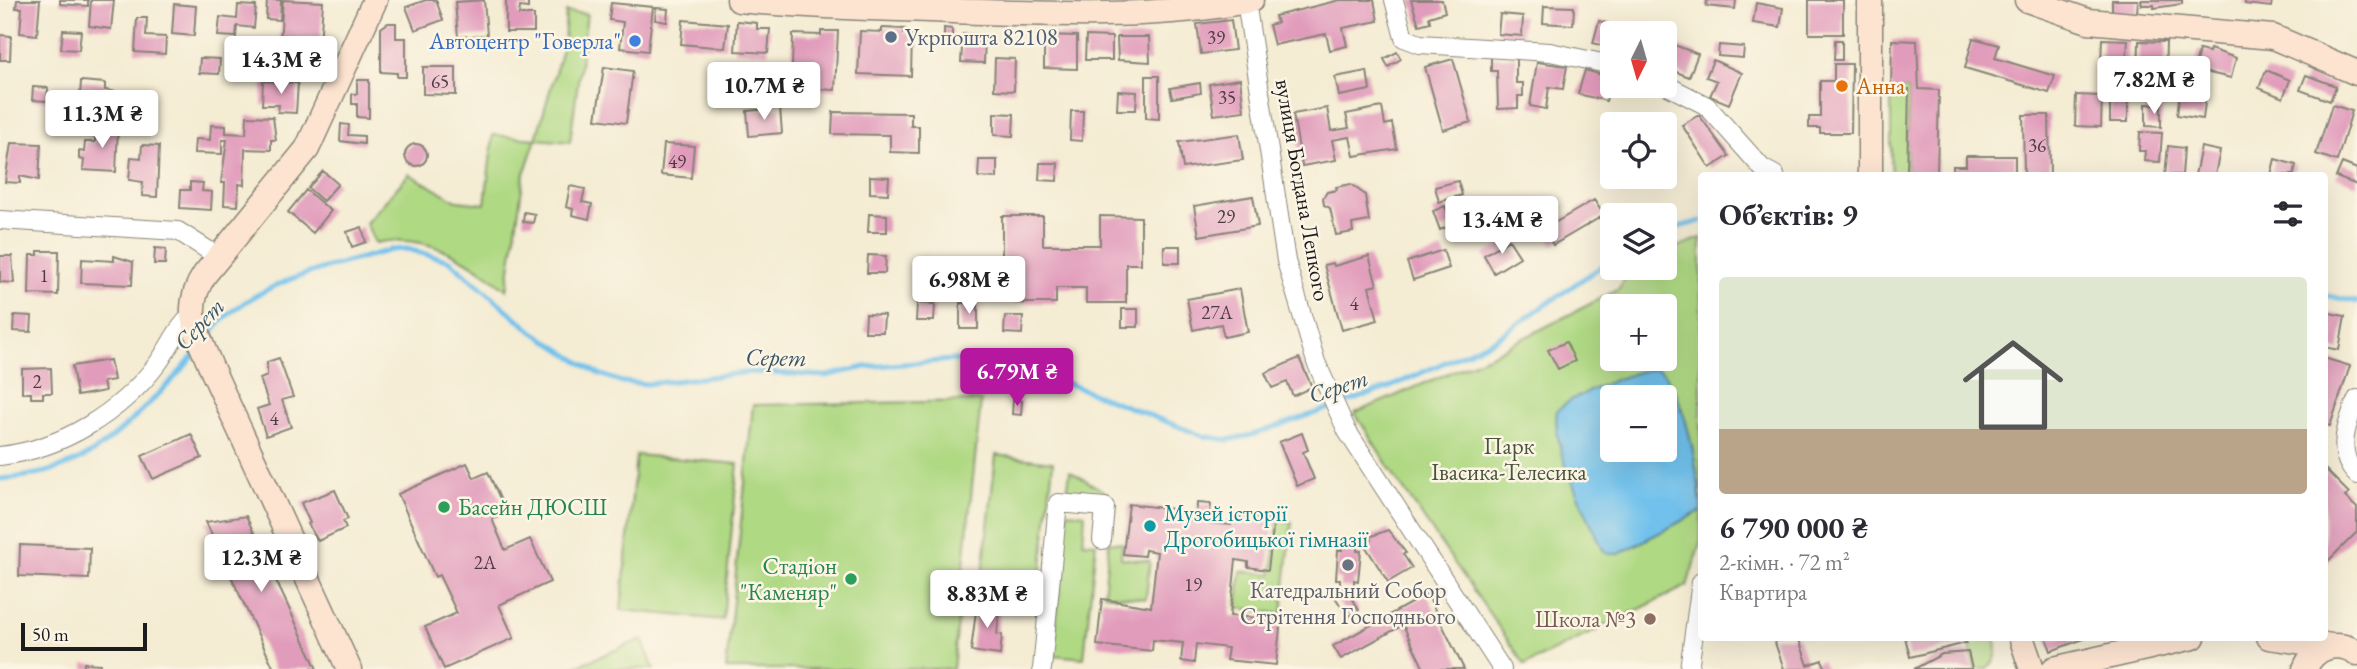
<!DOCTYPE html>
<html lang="uk">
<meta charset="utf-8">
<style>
body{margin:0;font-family:"EB Garamond",serif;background:#f2f2f3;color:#2b2b33;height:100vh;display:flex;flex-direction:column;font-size:26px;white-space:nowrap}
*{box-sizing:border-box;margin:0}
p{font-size:23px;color:#7c7c81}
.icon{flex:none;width:38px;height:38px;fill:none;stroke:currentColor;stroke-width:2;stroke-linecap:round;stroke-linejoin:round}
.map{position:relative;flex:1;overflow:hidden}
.panel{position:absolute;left:1698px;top:172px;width:630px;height:469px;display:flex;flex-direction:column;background:#fff;border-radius:7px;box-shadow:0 7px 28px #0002}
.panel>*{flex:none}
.needle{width:46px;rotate:185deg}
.tools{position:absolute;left:1600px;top:21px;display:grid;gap:14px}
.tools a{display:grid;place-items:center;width:77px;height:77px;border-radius:7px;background:#fff;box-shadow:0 7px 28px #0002;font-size:35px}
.scale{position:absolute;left:21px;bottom:18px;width:126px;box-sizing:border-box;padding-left:7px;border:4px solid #1c1c1c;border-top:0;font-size:19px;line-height:24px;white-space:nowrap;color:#1c1c1c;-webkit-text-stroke:5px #fcf5e5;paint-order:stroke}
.price{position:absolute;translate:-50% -60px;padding:0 16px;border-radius:7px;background:#fff;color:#222;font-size:23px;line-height:46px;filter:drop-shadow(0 2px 4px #0008)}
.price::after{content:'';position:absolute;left:50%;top:42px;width:21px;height:16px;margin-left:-10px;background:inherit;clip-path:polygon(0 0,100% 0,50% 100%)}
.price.current{background:#b5179e;color:#fff}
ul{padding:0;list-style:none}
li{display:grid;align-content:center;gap:14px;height:371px;padding:0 21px}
li span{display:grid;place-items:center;height:217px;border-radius:7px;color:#555}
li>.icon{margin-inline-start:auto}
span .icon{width:126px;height:126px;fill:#fffc;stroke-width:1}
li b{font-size:30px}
h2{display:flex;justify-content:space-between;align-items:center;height:84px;padding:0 21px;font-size:30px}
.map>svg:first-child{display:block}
</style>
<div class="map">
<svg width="2357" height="669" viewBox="0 0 2357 669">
<rect width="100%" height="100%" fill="#fcf5e5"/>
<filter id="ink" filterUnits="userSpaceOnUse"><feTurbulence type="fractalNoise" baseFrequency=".0143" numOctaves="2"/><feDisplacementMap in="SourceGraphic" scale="14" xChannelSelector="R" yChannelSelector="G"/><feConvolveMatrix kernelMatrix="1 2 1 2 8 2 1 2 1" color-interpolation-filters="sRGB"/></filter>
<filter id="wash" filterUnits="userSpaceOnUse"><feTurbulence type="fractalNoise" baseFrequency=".00686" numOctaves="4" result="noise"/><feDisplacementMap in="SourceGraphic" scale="28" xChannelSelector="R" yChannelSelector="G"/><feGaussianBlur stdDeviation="1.57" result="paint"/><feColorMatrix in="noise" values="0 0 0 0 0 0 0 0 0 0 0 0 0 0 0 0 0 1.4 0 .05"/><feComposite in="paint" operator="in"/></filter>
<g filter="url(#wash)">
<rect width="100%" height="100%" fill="#f4ecd3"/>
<!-- green -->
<path fill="#b0d984" stroke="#667a50" stroke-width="2" fill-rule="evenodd" d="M566 12 587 14 570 142 536 139 524 174 507 290C469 259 425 232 375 243L366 223 409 174 457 201 485 204 493 135 536 139 564 42Z
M1891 89H1909L1907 175H1891Z
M1701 238V540L1687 586 1525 665 1395 477 1355 413 1491 355 1619 289 1630 268H1664V252ZM1612 306H1664V359H1612ZM1612 397H1664V450H1612Z
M981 401 953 669H726L753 405Z
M636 455 738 464 723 620 621 610Z
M996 455 1053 462 1038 604 980 598Z
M1070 471 1109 494 1107 497 1067 493Z
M1067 512 1085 514 1083 542 1096 543 1084 658 1053 655Z
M1278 521 1292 522 1282 614 1237 608 1241 571 1272 574Z
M1109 542 1122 543 1121 558 1150 561 1146 599 1104 594Z
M1968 637H1995C1999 651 1997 660 1987 669H1975Z
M642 639 654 669H569Z"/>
<!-- water -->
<path fill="#71c1ec" stroke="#466e84" stroke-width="2" fill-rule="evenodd" d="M1657 369C1684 381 1701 483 1701 511L1619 554H1608L1603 550C1588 514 1550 448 1557 411 1568 397 1639 368 1657 369ZM1612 397H1664V450H1612Z"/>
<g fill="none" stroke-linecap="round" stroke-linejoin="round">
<!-- stream -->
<path stroke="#71c1ec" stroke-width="5" d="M1664 231 1701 221
M2324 295 2357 302
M207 337C249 281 328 268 391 250L407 249 450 261 532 331 597 373 622 382 647 384 752 372 826 376 865 367 951 360 991 361 1028 368 1203 436 1228 440 1252 435 1388 388 1494 340 1612 259
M0 479C30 477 62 470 88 455 116 439 178 377 197 351"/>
</g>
<g id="blocks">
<!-- building -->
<path fill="#e19bbb" d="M17 0H40L37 35 20 33 22 8H16Z
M60 0H88V6L60 4Z
M91 0H114L111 29 89 26Z
M267 0H281L280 20 266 19Z
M283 0 323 2 320 45 280 42Z
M426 0H436L443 20 415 30 406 7Z
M484 0 487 35 458 37 455 2Z
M506 0H528V8L520 7 519 15H534V32H506Z
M1340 0H1374L1378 21 1343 28 1347 46 1330 50 1326 34 1274 45 1269 25 1277 23 1275 16Z
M1411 0H1442L1445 12 1429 17 1430 22 1419 25Z
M1707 0H1736L1735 9 1706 6Z
M1809 0H1843V34H1809Z
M2112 0H2138L2137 13 2112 12Z
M2141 0H2182V4L2154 8V5H2142Z
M2245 0H2272L2271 7 2245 4Z
M611 3 653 7 648 51 620 48 623 22 609 20Z
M1756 3 1783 8 1780 27 1753 23Z
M174 4 196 6 194 36 172 34Z
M238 5 256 6 254 28 237 26 236 37 218 36 220 17 237 19Z
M1544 6 1574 7 1573 25 1543 23Z
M656 8 668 9 667 22 655 20Z
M1500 14 1523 16 1522 36 1498 34Z
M137 18H147L146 36 166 37 165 54 135 52Z
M683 20 728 24 725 48 681 44Z
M1231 20 1235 50 1201 54 1197 24Z
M737 21 757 23V29H770L768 53 735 51Z
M1599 21 1641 32V33H1612V48L1593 43Z
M388 23H396V38H406V77H397V73L381 72V28Z
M882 28 905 29 904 33H912L911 76 858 74 860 31 882 32Z
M944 28 952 29V41H944Z
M63 30 81 31 79 50 61 49Z
M821 31H838L835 90 817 89V68L792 67 793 34 821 35Z
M963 34 985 35 984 63 961 62Z
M0 35 11 36 10 60H0Z
M1044 35 1077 36V69L1044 68Z
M1086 36 1112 37V60H1085Z
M1117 37H1149L1150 62 1118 60Z
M1973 38 1999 45 1995 58 2055 76 2049 93 1965 68Z
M2102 39 2128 40 2126 66H2122L2121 73 2105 71V64H2101Z
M1835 40H1842V60H1834Z
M1892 40 1917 41 1919 89 1939 90 1937 175H1907L1909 89H1891Z
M1664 41 1698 54 1689 77 1664 67Z
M2139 41 2166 42 2165 77 2138 76Z
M1719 45 1744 47 1743 58 1718 56Z
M2210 49 2236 58 2231 78 2205 72 2203 79 2192 77 2199 50 2209 52Z
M1397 52 1401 59 1388 67 1384 59Z
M1491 57H1516V83H1523V96H1518V108L1498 109 1497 71H1491Z
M200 58 220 59 219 74 199 73Z
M995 58 1015 59 1014 91 994 90Z
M1453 59 1471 122 1443 130 1425 67Z
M1713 60 1742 73 1729 104 1710 96 1717 81 1706 77Z
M1537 62 1567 66 1563 89 1549 87 1546 109 1530 106Z
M1834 64H1852L1851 133H1820V128H1809V117H1820V81H1834Z
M423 67H456V95L423 94Z
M604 67 633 71 626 123 596 119Z
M772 68H785L788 72 787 95 755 93V71L771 72Z
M1585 70 1612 78 1606 101 1578 94Z
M2266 70 2290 80 2283 98 2259 88Z
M1367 71 1370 90 1339 96 1335 77Z
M2306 75 2336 86 2330 101 2300 90Z
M1146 76H1159V119L1146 118Z
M1240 79 1244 111 1214 115 1209 84Z
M357 80H369V118L357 117V104H352V94H357Z
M81 81 105 83V90L117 92 115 116H103L104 98 80 97Z
M263 81 298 83 296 113 278 112 279 105H262Z
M1200 83 1201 93 1172 98 1170 88Z
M33 87 48 88 47 101 32 100Z
M2110 90H2128V122H2110Z
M1118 91 1137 92 1136 110H1117Z
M2180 91 2206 94 2203 119 2177 115Z
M2076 95 2102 96 2101 127 2075 126Z
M2146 104 2161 105V127L2146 126Z
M2332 105 2352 111 2337 161 2316 154Z
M1382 107 1385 125 1392 123 1397 149 1354 156 1350 137 1332 140 1336 160 1302 166 1293 114 1327 108 1331 131 1349 128 1346 114Z
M780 108 782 133 749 136 747 111Z
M1071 111H1083L1082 141 1070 140Z
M833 112 911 113V126H919V153L890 152V135L832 134Z
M994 113 1014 114 1013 136 994 135Z
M1699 115 1729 156 1710 168 1682 125Z
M2023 115H2049L2050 175H2024Z
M247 116 273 117 276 140H271V150L245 149 244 185 239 184 238 206 224 205 225 183H221L227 140H222V154L194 153 195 139 210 140 211 125 226 126V133L246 134Z
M341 124 349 125 348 135 364 136V144L340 141Z
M96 125 118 126 116 172 83 170 84 160 79 159V151L84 152 85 142H95Z
M2140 132 2162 133 2160 162 2144 161 2145 151H2139Z
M1239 134 1243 160 1183 168 1179 142Z
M11 143 41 144 39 180 20 176V183L5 182Z
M664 144 694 146 691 178 661 175Z
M405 155a11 11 0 1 1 22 0a11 11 0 1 1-22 0Z
M142 145 159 146 157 197 142 196 143 182 129 180 131 157 141 158Z
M2168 146 2184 148 2182 175H2165Z
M2201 147 2220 151 2215 175H2195Z
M1966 156H2015V175H1953V166H1966Z
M2275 159 2296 165 2294 175H2271Z
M979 160H997V178L978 177Z
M1040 163H1058L1057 181 1039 180Z
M2342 163 2357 169V185L2336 177Z
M323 171 338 184 323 201 308 188Z
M870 176 889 177 888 194 870 193Z
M1458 181 1462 195 1439 202 1435 187Z
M190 182 203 183 202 191 212 192 211 210 180 208 181 190H190Z
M1351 184 1365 195 1369 221 1352 224 1353 232 1336 235 1330 208 1324 205 1323 198 1327 192 1337 190 1336 187Z
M570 186 585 189 582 202 592 204 589 219 572 215 573 209 566 207Z
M306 190 331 211 313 233 288 212Z
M1253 196 1258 226 1199 236 1194 206Z
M1594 200 1604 215 1553 245 1544 229Z
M1445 206 1453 225 1440 230 1433 211Z
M524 212 535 214 533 223 523 222Z
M869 214 887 215V232H868Z
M1002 216H1043V245H1100V216L1141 217V264H1126V303H1086V288H1056V303H1016V264H1002Z
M362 227 366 242 352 247 347 232Z
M1509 240 1520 257 1494 273 1484 255Z
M1164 246H1180V263H1164Z
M155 248 166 249 165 264H154Z
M1443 250 1449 268 1413 280 1407 262Z
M38 251H59L58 295 29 294 30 255H38Z
M868 255 886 256 885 273H867Z
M0 256H12L14 283 0 282Z
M114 256 133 262 132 285 81 283 82 259 114 261Z
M1369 256 1377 285 1369 287 1378 320 1342 330 1324 265 1333 263 1334 266Z
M1240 289 1248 332 1224 337 1221 324 1193 330 1187 299Z
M917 303 935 304 934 321H916Z
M960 303H978V329H960Z
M1122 309H1138V327H1122Z
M2324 312 2345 316 2339 350 2324 347Z
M866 314 884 315 883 332H865Z
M14 315 32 316 31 332 13 331Z
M1005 316H1023L1022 334 1004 333Z
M1566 342 1575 361 1558 369 1548 350Z
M279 358 293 397 282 400 291 427 266 436 257 409 269 405 260 379 267 376V362Z
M1299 358 1312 387 1293 396 1287 382 1272 388 1265 373Z
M2324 358 2350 366 2330 426 2324 424Z
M110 360 114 380 103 382 105 391 77 396 72 366Z
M51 368 52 393H43V398H31V393H22V369Z
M1013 400 1022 401 1021 415 1012 414Z
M1302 433 1308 450 1303 452 1314 479 1297 486 1279 442Z
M191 434 202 458 153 479 142 456Z
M467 463 474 478 488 472 502 503 496 506 500 516 492 519 505 550 530 539 550 582 499 605 514 638 444 669 425 627 457 613 439 575 435 577 398 494Z
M2324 468 2349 493 2345 497 2357 508V532L2324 565Z
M335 490 348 519 343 521 346 528 318 541 308 524 310 523 301 503Z
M1197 503 1211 504 1209 523 1231 525 1232 516 1274 520 1268 570 1248 567V562L1236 560 1230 616 1281 619 1276 665 1226 660 1228 648 1196 644 1194 663 1181 661 1183 643 1153 640 1152 651 1097 645 1102 599 1151 607 1157 552 1145 550 1144 556 1123 554 1129 504 1172 509 1171 519 1196 521Z
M246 516 300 632 317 669H274L206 522Z
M1388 530 1406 553 1403 554 1412 568 1388 582 1364 544 1371 540 1369 537Z
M1343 542 1357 543V551H1361L1358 581 1354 580V588L1340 587V579H1336L1338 550H1342Z
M20 545 90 548 89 579 19 576Z
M1347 590 1359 610 1348 617 1335 597Z
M1427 594 1464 669H1424L1403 625 1341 659 1333 646Z
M977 603 1000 605 997 634 1002 635 1000 655 971 651Z
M1773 637H1798L1808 665 1822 660 1826 669H1784Z
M1905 637H1965L1966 643 1910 657Z
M2046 637H2089L2051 651Z
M1968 652 1972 669H1914L1942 654Z
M84 663 100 664V669H84Z"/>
</g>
</g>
<g filter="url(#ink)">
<use href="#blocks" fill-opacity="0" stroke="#888478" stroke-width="2"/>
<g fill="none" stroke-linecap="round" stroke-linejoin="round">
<!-- street casing -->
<g stroke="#888478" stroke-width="20">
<path id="street" d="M1394 0 1404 38 1420 44 1550 52 1612 65
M1246 1 1286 261 1316 362 1347 431 1502 669
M1664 84 1707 106 1762 168 1775 175
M0 220 178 231 219 257
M2357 399C2346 425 2335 454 2357 475
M0 456C62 449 120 413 158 363 170 347 176 329 192 315
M1042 669 1058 503 1105 507 1102 540
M1689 669 1701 582"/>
</g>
<!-- secondary casing -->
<g stroke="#888478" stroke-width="27">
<path id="secondary" d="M739 0C810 7 881 8 952 11 1051 14 1154 20 1251 0
M2027 0 2088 21 2273 37 2357 73
M1870 175V0
M2021 637 2032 669
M2269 637 2332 646
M349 669 210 365C196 331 182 308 205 274L307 149 375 0
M2054 669 2193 637
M2305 669C2314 646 2338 640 2357 653"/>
</g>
<!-- street -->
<use href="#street" stroke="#fff" stroke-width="18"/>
<!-- secondary -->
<use href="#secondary" stroke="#fde4d1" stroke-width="24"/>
</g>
</g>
<!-- markers -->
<circle fill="#5c6f8a" stroke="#fcf5e5" stroke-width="2.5" cx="891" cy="37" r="7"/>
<circle fill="#3f7fe0" stroke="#fcf5e5" stroke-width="2.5" cx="635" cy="41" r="7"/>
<circle fill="#e8710a" stroke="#fcf5e5" stroke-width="2.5" cx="1842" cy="86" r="7"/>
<g fill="#2e9e5b" stroke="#fcf5e5" stroke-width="2.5">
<circle cx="444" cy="507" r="7"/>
<circle cx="851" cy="579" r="7"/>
</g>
<circle fill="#0f9aa8" stroke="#fcf5e5" stroke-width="2.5" cx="1150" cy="526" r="7"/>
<circle fill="#6b7280" stroke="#fcf5e5" stroke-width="2.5" cx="1348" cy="565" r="7"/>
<circle fill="#8d6e63" stroke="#fcf5e5" stroke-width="2.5" cx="1650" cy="619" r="7"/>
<g text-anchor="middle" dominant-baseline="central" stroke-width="5" stroke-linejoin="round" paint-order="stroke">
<!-- number labels -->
<g font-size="19" fill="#4d3c44">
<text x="1216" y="37">39</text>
<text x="440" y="81">65</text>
<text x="1227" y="97">35</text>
<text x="2037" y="145">36</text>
<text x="677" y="161">49</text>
<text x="1226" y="216">29</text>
<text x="44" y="275">1</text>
<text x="1354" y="303">4</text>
<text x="1217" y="312">27А</text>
<text x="37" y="381">2</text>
<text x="274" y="418">4</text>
<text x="485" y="562">2А</text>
<text x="1193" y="584">19</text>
</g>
<!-- service labels -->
<g font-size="23" fill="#4e5e75" stroke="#fcf5e5" text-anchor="start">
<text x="905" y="37">Укрпошта 82108</text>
</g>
<!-- shop labels -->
<g font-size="23" fill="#366cbe" stroke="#fcf5e5" text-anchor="end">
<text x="621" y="41">Автоцентр "Говерла"</text>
</g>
<!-- food labels -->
<g font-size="23" fill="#c56008" stroke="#fcf5e5" text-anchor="start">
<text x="1856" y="86">Анна</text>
</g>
<!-- street labels -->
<g font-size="23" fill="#1c1c1c" stroke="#fcf5e5">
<text transform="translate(1303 190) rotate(80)">вулиця Богдана Лепкого</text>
</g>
<!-- park labels -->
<g font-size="23" fill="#48553b" stroke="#fcf5e5">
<text x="1509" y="446">Парк<tspan x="1509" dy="26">Івасика-Телесика</tspan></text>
</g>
<!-- leisure labels -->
<g font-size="23" fill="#27864d" stroke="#fcf5e5" text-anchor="start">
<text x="458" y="507">Басейн ДЮСШ</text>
<text x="837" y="566" text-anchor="end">Стадіон<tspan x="837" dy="26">"Каменяр"</tspan></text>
</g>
<!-- culture labels -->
<g font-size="23" fill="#0d838f" stroke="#fcf5e5" text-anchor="start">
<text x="1164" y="513">Музей історії<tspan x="1164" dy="26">Дрогобицької гімназії</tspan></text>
</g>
<!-- worship labels -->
<g font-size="23" fill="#5b616d" stroke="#fcf5e5">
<text x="1348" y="590">Катедральний Собор<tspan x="1348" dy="26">Стрітення Господнього</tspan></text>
</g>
<!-- education labels -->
<g font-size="23" fill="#785e54" stroke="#fcf5e5" text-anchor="end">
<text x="1636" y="619">Школа №3</text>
</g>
<!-- water labels -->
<g font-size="24" font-style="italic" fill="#3a5665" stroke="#fcf5e5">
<text transform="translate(199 324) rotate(-47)">Серет</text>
<text transform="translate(776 357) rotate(1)">Серет</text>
<text transform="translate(1338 386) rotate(-18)">Серет</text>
</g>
</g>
</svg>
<div class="tools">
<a><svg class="needle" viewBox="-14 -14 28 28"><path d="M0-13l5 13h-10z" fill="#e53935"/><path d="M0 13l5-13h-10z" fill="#7c7c81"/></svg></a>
<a><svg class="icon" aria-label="locate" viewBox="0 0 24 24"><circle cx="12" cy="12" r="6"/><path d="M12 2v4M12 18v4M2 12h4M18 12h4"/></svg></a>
<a><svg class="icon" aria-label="layers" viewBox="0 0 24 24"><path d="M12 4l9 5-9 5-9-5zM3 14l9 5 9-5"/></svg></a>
<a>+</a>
<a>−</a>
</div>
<div class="scale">50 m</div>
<b class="price" style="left:281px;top:96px">14.3M ₴</b>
<b class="price" style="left:2154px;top:116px">7.82M ₴</b>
<b class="price" style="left:764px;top:122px">10.7M ₴</b>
<b class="price" style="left:102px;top:150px">11.3M ₴</b>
<b class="price" style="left:1502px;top:256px">13.4M ₴</b>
<b class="price" style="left:969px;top:316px">6.98M ₴</b>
<b class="price current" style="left:1017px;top:408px">6.79M ₴</b>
<b class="price" style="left:261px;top:594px">12.3M ₴</b>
<b class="price" style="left:987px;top:630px">8.83M ₴</b>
<section class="panel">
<h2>Об’єктів: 9<svg class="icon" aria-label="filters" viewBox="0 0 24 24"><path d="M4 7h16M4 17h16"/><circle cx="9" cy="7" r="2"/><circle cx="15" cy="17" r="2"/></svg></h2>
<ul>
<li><span style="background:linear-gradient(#dfe7d0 70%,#b9a48a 0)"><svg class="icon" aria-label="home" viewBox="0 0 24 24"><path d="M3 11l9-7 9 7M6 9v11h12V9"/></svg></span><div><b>6 790 000 ₴</b><p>2-кімн. · 72 m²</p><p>Квартира</p></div></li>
</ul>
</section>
</div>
